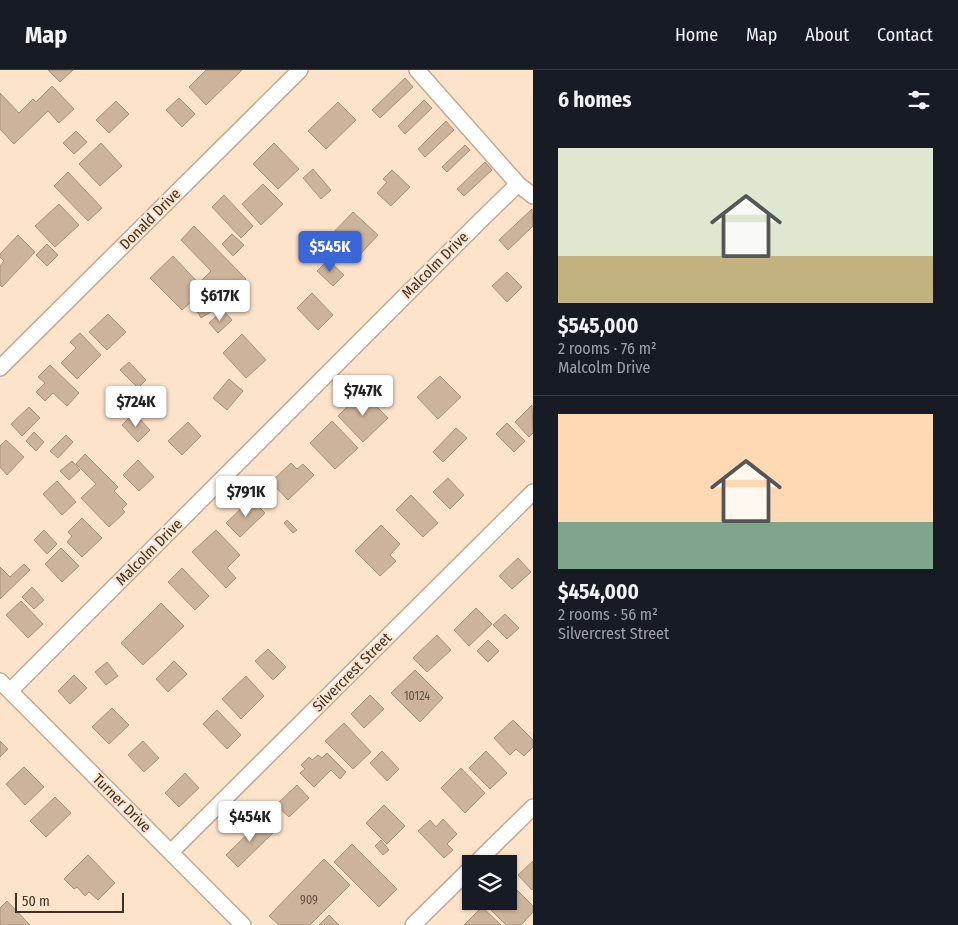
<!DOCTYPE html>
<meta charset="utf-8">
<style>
body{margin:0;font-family:"Fira Sans Condensed",sans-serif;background:#242831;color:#f1f3f6;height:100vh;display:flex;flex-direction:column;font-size:19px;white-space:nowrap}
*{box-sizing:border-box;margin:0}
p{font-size:16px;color:#9ea1a6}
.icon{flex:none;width:28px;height:28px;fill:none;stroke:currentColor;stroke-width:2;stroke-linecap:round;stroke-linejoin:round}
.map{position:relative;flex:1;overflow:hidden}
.sheet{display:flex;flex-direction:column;background:#171b24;width:425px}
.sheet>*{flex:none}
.controls{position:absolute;left:462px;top:785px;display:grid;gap:10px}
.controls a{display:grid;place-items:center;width:55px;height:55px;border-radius:0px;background:#171b24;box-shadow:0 1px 4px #0004;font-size:25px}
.scale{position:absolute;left:15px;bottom:12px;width:109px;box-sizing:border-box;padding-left:5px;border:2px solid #3c3128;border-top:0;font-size:14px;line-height:18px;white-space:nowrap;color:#3c3128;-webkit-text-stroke:4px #fee3cb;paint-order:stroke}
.price{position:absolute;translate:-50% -42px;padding:0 11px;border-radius:5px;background:#fff;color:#222;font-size:16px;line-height:32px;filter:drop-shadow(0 1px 2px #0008)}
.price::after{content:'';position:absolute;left:50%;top:30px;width:15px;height:11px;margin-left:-8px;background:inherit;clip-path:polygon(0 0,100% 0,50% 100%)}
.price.active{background:#3b66d7;color:#fff}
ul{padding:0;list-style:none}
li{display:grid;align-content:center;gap:10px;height:265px;padding:0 25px}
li+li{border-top:1px solid #363941}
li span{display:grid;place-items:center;height:155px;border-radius:0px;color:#555}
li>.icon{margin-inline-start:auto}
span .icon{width:90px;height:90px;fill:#fffc;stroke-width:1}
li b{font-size:21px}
h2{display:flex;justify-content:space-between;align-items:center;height:60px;padding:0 25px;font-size:21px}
header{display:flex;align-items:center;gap:30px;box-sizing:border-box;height:70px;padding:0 25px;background:#171b24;border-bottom:1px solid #363941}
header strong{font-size:24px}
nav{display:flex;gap:28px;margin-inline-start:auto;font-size:18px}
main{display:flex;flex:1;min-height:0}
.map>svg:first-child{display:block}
</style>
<header>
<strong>Map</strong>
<nav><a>Home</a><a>Map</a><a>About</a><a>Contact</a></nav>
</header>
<main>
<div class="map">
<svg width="533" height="855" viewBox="0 0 533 855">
<rect width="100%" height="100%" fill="#fee3cb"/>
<!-- building -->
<path fill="#ceb39c" stroke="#a88e78" d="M48 0H73L60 12Z
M206 0H242L206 35 189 17Z
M405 8 413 17 380 48 372 40Z
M52 16 74 39 59 53 48 41 14 74 0 59V23L19 43 33 29 36 32Z
M179 28 195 44 182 57 166 40Z
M424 30 432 38 405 64 398 56Z
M116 31 129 44 109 63 96 50Z
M338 32 356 50 326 79 308 61Z
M446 51 454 60 425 87 418 79Z
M76 61 87 72 74 84 63 73Z
M101 73 122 96 100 116 79 94Z
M274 73 299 99 278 119 253 94Z
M465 75 470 80 447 102 442 97Z
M485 92 492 100 464 126 457 119Z
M313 99 331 120 321 129 303 108Z
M392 100 410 117 391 136 377 123 387 112 383 109Z
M68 102 102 138 88 151 54 116Z
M263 114 283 134 261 155 242 134Z
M224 125 253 156 241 168 212 137Z
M59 134 79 155 55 177 35 156Z
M532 139 533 156 508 180 499 170Z
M353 142 378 165 355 190 330 166Z
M194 156 246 209 223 231 202 210 211 201 181 170Z
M232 164 244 175 233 186 222 174Z
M18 165 35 182 2 217 0 215V196L4 191 0 187V184Z
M47 174 58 185 47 196 36 185Z
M173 186 204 219 202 221 214 240 201 248 192 231 182 240 150 208Z
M328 190 344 205 333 216 317 201Z
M507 202 522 217 507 232 492 216Z
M312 223 333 245 318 260 297 238Z
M223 240 232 250 218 263 209 253Z
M108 244 126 262 107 280 89 262Z
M80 263 101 285 77 309 61 293 76 278 70 272Z
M242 264 266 290 246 308 223 283Z
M129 292 146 310 138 318 120 300Z
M50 295 79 323 67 336 53 323 45 331 36 322 45 313 38 307Z
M440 306 461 327 438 349 417 327Z
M229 309 243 321 227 340 213 328Z
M362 322 388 348 363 372 338 346Z
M532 335 533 363 529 367 515 352Z
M29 337 40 348 22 366 11 354Z
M134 343 150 360 138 372 122 355Z
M332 351 358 378 335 399 310 373Z
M188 352 201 366 182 385 168 371Z
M507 353 525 371 514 382 496 364Z
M456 358 467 368 443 392 433 382Z
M34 362 44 372 36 381 26 371Z
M66 365 73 372 58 388 50 381Z
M6 370 24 387 7 405 0 397V376Z
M85 384 118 417 114 421 127 434 122 439 125 442 109 457 81 428 96 414 76 394Z
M138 390 154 407 139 421 123 405Z
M72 391 80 400 69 410 60 401Z
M291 393 297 399 303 394 314 405 288 430 271 412Z
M448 408 464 425 450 439 433 422Z
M57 411 76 432 62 445 43 424Z
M411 425 438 453 423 467 396 440Z
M251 429 265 443 240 467 226 453Z
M82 448 102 468 82 487 67 472 72 466 68 462Z
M287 450 297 460 293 463 284 453Z
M381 455 400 474 390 485 396 491 380 506 355 481Z
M44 460 57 474 47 484 34 470Z
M216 460 240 485 227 498 236 508 226 518 192 482Z
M61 478 79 496 62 512 45 494Z
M518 488 531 502 512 519 499 506Z
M24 494 30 500 0 529V497L10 507Z
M182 498 209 526 195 540 168 512Z
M32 517 44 530 34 539 22 527Z
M21 531 43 554 28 568 6 545Z
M161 533 184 556 143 595 121 573Z
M476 538 492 554 469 576 454 560Z
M505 544 519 558 507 569 493 555Z
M437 565 451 580 427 602 413 588Z
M488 570 499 581 488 592 477 581Z
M268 579 286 597 273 610 255 591Z
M174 591 187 604 168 622 156 609Z
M107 592 118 606 106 615 95 602Z
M415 600 443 628 420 652 391 623Z
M74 605 87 618 70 634 58 621Z
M246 606 264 626 241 649 222 629Z
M370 625 384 639 364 658 351 644Z
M112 638 129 655 109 674 92 657Z
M217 640 241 665 227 679 203 654Z
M513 650 533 670V677L524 686 516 679 510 685 494 668Z
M344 653 371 682 353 699 325 671Z
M0 671 8 679 0 687Z
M143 671 159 688 144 702 128 685Z
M382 681 399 699 387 711 370 693Z
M486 681 507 703 490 719 469 698Z
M327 683 346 702 340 709 331 700 314 717 300 703 305 699 301 695 309 687 312 690 318 685 322 688Z
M24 697 44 717 25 735 6 714Z
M461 698 485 723 465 743 441 718Z
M185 703 199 718 179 737 165 723Z
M297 715 309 728 289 747 276 735Z
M55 727 71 743 46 767 30 751Z
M384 735 405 756 387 774 366 753Z
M263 749 275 761 238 797 226 785Z
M443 749 457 764 447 774 453 780 444 788 418 761 430 750 436 757Z
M381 770 389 780 383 785 375 776Z
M352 774 397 819 379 837 334 792Z
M88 785 115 813 98 830 89 822 85 826 77 817 74 819 64 809Z
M324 789 350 815 310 855H279L269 846Z
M533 791V819L532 820 518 805Z
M509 812 533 836V842L521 855H506L491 840 500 831H509Z
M7 831 30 855H0V838Z
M482 837 501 855H464Z
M329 845 339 855H319Z"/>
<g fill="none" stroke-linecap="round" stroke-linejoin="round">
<!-- minor casing -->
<g stroke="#c3a992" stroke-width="18">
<path id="minor" d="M417 0 518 114 533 126
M0 298 300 0
M0 611 243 855
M10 621 479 152 518 114
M171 782 533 422
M475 794 533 737
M413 855 471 798"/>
</g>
<!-- minor -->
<use href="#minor" stroke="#fff" stroke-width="15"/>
</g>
<g text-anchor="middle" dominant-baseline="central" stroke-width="4.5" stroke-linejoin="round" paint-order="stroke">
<!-- number labels -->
<g font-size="12" fill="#605245">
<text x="417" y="626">10124</text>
<text x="309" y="830">909</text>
</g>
<!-- street labels -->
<g font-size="15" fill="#3c3128" stroke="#fee3cb">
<text transform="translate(150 149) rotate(-45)">Donald Drive</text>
<text transform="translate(435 195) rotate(-45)">Malcolm Drive</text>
<text transform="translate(149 482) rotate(-45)">Malcolm Drive</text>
<text transform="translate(352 602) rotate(-45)">Silvercrest Street</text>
<text transform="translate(122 733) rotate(45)">Turner Drive</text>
</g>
</g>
</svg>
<div class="controls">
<a><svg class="icon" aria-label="layers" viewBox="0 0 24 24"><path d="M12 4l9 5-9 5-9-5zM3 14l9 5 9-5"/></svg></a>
</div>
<div class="scale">50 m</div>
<b class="price active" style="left:330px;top:203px">$545K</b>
<b class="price" style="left:220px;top:252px">$617K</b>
<b class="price" style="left:363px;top:347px">$747K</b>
<b class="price" style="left:136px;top:358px">$724K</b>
<b class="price" style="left:246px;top:448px">$791K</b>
<b class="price" style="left:250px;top:773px">$454K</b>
</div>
<section class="sheet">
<h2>6 homes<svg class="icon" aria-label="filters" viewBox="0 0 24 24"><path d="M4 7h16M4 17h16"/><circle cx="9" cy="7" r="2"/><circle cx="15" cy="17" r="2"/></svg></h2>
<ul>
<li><span style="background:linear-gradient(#dfe7d0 70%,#c2b280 0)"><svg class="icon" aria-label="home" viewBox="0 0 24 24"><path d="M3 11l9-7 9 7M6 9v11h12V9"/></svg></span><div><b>$545,000</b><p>2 rooms · 76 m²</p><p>Malcolm Drive</p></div></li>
<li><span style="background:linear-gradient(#ffd9b3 70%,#7fa58c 0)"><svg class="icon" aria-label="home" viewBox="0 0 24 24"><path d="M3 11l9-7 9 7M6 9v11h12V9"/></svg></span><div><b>$454,000</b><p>2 rooms · 56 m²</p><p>Silvercrest Street</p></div></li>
</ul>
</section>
</main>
